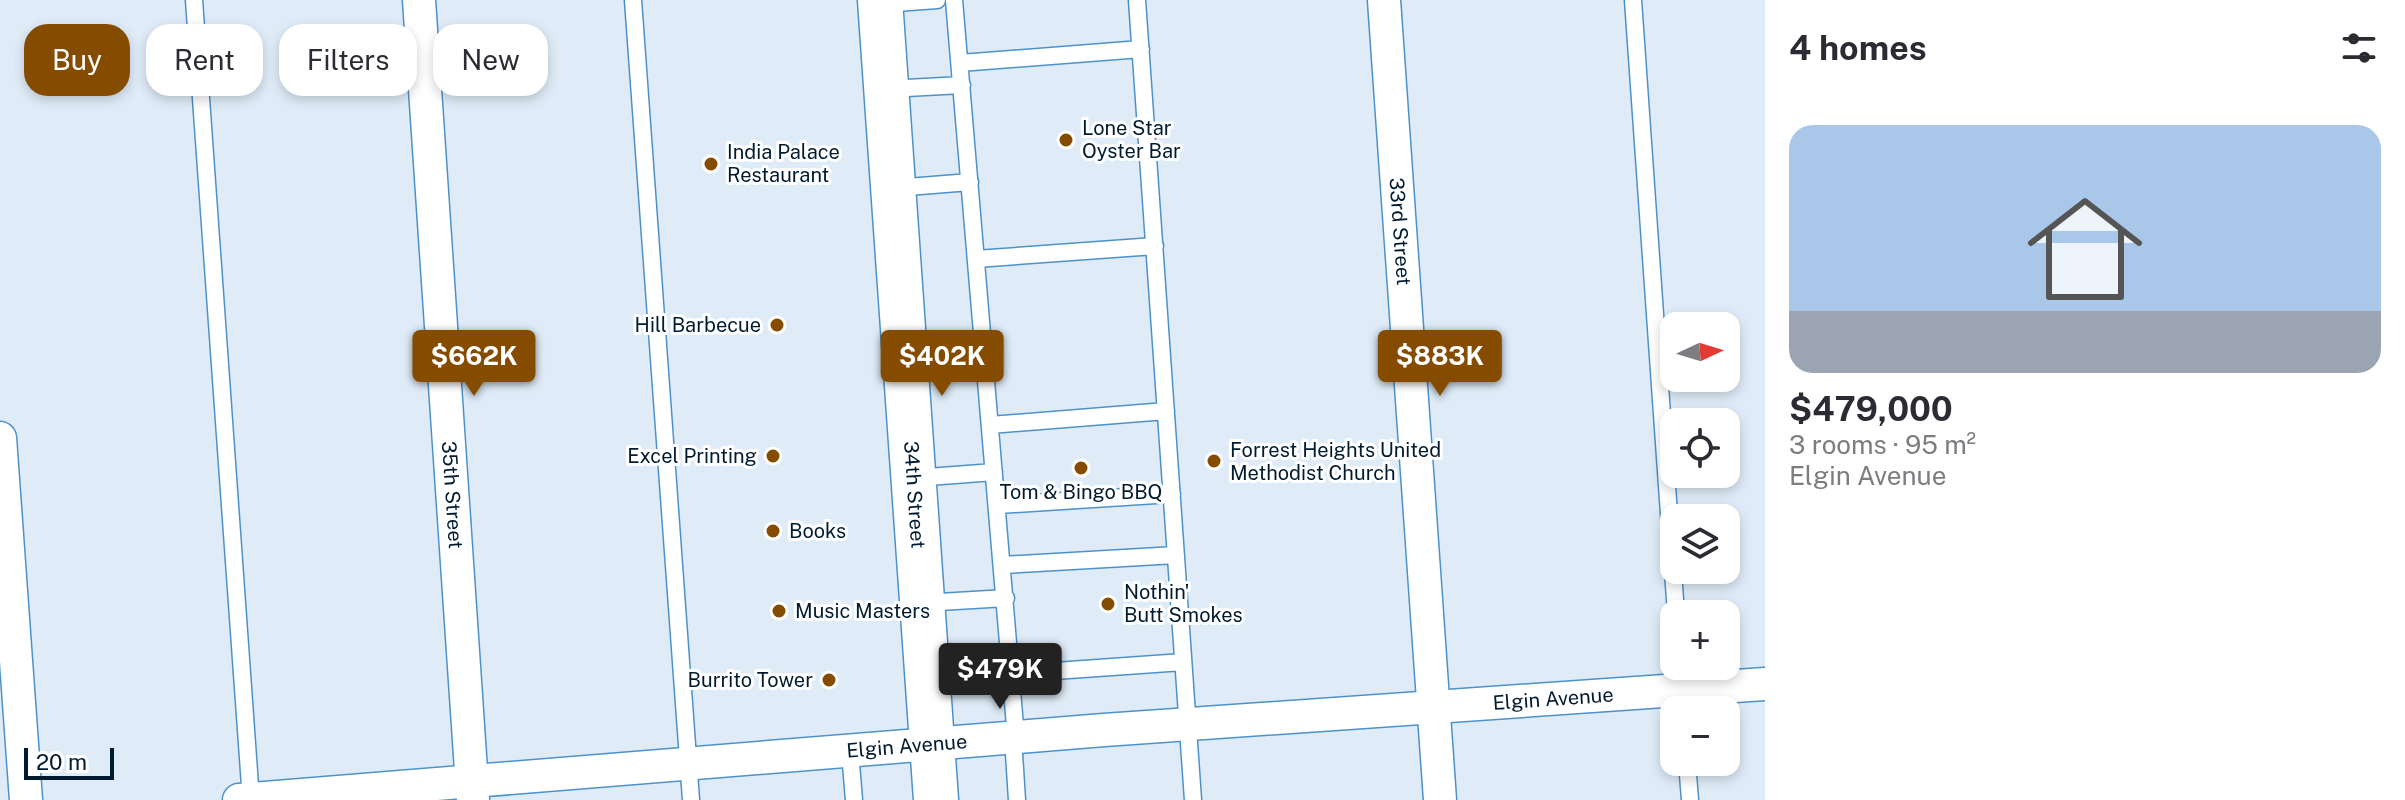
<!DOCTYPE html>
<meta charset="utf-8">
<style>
body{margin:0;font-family:"Public Sans",sans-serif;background:#f7f7f7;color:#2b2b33;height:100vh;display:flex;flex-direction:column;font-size:30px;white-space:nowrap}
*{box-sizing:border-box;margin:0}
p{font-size:26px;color:#7c7c81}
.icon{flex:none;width:44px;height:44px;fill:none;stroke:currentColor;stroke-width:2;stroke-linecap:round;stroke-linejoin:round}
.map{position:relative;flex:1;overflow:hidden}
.drawer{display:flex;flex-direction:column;background:#fff;width:640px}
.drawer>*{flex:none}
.top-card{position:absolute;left:24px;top:24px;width:760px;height:72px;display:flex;gap:16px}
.needle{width:52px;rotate:86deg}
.buttons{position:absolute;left:1660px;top:312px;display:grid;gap:16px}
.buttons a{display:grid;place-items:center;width:80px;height:80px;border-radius:16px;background:#fff;box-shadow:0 4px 12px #0003;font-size:40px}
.scale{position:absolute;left:24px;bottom:20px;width:90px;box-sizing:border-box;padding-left:8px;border:4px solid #001b30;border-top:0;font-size:22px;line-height:28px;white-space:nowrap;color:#001b30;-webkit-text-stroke:6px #fff;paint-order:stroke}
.price{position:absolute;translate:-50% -68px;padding:0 18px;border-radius:8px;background:#854c00;color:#fff;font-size:26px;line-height:52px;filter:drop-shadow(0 2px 4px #0008)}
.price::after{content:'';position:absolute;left:50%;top:48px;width:24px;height:18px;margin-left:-12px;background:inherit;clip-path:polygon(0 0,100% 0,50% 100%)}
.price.selected{background:#222;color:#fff}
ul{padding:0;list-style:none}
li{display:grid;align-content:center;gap:16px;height:424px;padding:0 24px}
li span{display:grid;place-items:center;height:248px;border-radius:24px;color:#555}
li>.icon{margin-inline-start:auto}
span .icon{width:144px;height:144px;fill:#fffc;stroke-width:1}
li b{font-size:34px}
h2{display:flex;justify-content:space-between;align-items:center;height:96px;padding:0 24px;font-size:34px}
.chip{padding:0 28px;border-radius:24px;background:#fff;box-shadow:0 4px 12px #0003;font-size:28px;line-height:72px}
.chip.selected{background:#854c00;color:#fff}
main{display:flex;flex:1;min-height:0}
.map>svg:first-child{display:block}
</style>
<main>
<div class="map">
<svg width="1765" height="800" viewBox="0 0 1765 800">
<rect width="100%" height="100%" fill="#dfecf8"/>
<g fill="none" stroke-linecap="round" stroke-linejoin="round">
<!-- service casing -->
<g stroke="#4c92ca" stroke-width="19">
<path id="service" d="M194 0 251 800
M633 0 691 800
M954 0 1016 738
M1137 0 1193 800
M1633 0 1676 614
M882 4 937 0
M960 63 1141 49
M888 89 962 85
M895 188 970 182
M976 259 1155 246
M907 359 983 352
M990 425 1166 411
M915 478 994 472
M999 505 1172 494
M1003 565 1176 555
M923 603 1006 598
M1680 666 1683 710
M1011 674 1183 662
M1013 738 1017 800
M850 752 854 800
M1687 762 1690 800"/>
</g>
<!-- minor casing -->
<g stroke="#4c92ca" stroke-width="35">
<g id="minor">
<path id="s1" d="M419 0 473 800"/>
<path id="s2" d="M1384 0 1440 800"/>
<path d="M0 438 26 800"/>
<path id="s3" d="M239 800 1104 730 1765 684"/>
</g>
</g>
<!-- secondary casing -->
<g stroke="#4c92ca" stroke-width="47">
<g id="secondary">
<path id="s4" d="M880 0 936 800"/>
</g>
</g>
<!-- service -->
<use href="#service" stroke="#fff" stroke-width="16"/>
<!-- minor -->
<use href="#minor" stroke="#fff" stroke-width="32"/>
<!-- secondary -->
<use href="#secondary" stroke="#fff" stroke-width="44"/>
</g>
<!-- markers -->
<g fill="#854c00" stroke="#fff" stroke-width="3">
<circle cx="1066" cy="140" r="8"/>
<circle cx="711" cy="164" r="8"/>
<circle cx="777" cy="325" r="8"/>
<circle cx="773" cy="456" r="8"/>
<circle cx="1214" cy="461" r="8"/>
<circle cx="1081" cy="468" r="8"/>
<circle cx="773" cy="531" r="8"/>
<circle cx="1108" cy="604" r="8"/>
<circle cx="779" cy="611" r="8"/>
<circle cx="829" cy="680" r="8"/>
</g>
<g text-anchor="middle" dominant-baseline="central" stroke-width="6" stroke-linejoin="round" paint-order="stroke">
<!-- poi labels -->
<g font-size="20" fill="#001b30" stroke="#fff" text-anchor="start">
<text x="1082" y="128">Lone Star<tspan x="1082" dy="23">Oyster Bar</tspan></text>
<text x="727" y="152">India Palace<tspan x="727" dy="23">Restaurant</tspan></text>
<text x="761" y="325" text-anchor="end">Hill Barbecue</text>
<text x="1230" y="450">Forrest Heights United<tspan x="1230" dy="23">Methodist Church</tspan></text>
<text x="757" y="456" text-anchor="end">Excel Printing</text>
<text x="1081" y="492" text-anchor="middle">Tom &amp; Bingo BBQ</text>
<text x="789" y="531">Books</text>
<text x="1124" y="592">Nothin'<tspan x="1124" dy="23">Butt Smokes</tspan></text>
<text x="795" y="611">Music Masters</text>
<text x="813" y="680" text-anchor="end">Burrito Tower</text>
</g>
<!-- street labels -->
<g font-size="20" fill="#001b30" stroke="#fff">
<text stroke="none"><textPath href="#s2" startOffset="232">33rd Street</textPath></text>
<text stroke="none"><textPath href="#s1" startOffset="496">35th Street</textPath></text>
<text stroke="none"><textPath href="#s4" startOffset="496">34th Street</textPath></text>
<text stroke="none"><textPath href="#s3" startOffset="1318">Elgin Avenue</textPath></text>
<text stroke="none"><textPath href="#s3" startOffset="670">Elgin Avenue</textPath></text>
</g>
</g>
</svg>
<div class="buttons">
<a><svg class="needle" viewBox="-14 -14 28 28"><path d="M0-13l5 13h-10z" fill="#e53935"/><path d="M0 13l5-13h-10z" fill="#7c7c81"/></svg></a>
<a><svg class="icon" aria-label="locate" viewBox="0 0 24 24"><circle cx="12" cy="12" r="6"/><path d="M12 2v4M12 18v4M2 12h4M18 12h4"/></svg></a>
<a><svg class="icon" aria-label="layers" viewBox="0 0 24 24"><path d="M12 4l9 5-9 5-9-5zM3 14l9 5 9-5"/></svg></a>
<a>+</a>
<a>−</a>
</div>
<div class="scale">20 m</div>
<b class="price" style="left:474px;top:398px">$662K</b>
<b class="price" style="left:942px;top:398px">$402K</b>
<b class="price" style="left:1440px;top:398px">$883K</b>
<b class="price selected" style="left:1000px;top:711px">$479K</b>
<div class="top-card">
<a class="chip selected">Buy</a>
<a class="chip">Rent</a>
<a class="chip">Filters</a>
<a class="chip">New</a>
</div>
</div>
<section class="drawer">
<h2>4 homes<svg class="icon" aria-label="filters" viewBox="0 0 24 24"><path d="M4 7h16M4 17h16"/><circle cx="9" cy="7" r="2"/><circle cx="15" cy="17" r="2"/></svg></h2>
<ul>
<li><span style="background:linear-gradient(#a9c7e8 75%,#9aa5b1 0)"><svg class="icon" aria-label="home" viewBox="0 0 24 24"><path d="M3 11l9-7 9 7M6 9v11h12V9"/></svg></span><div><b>$479,000</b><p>3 rooms · 95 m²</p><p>Elgin Avenue</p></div></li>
</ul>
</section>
</main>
